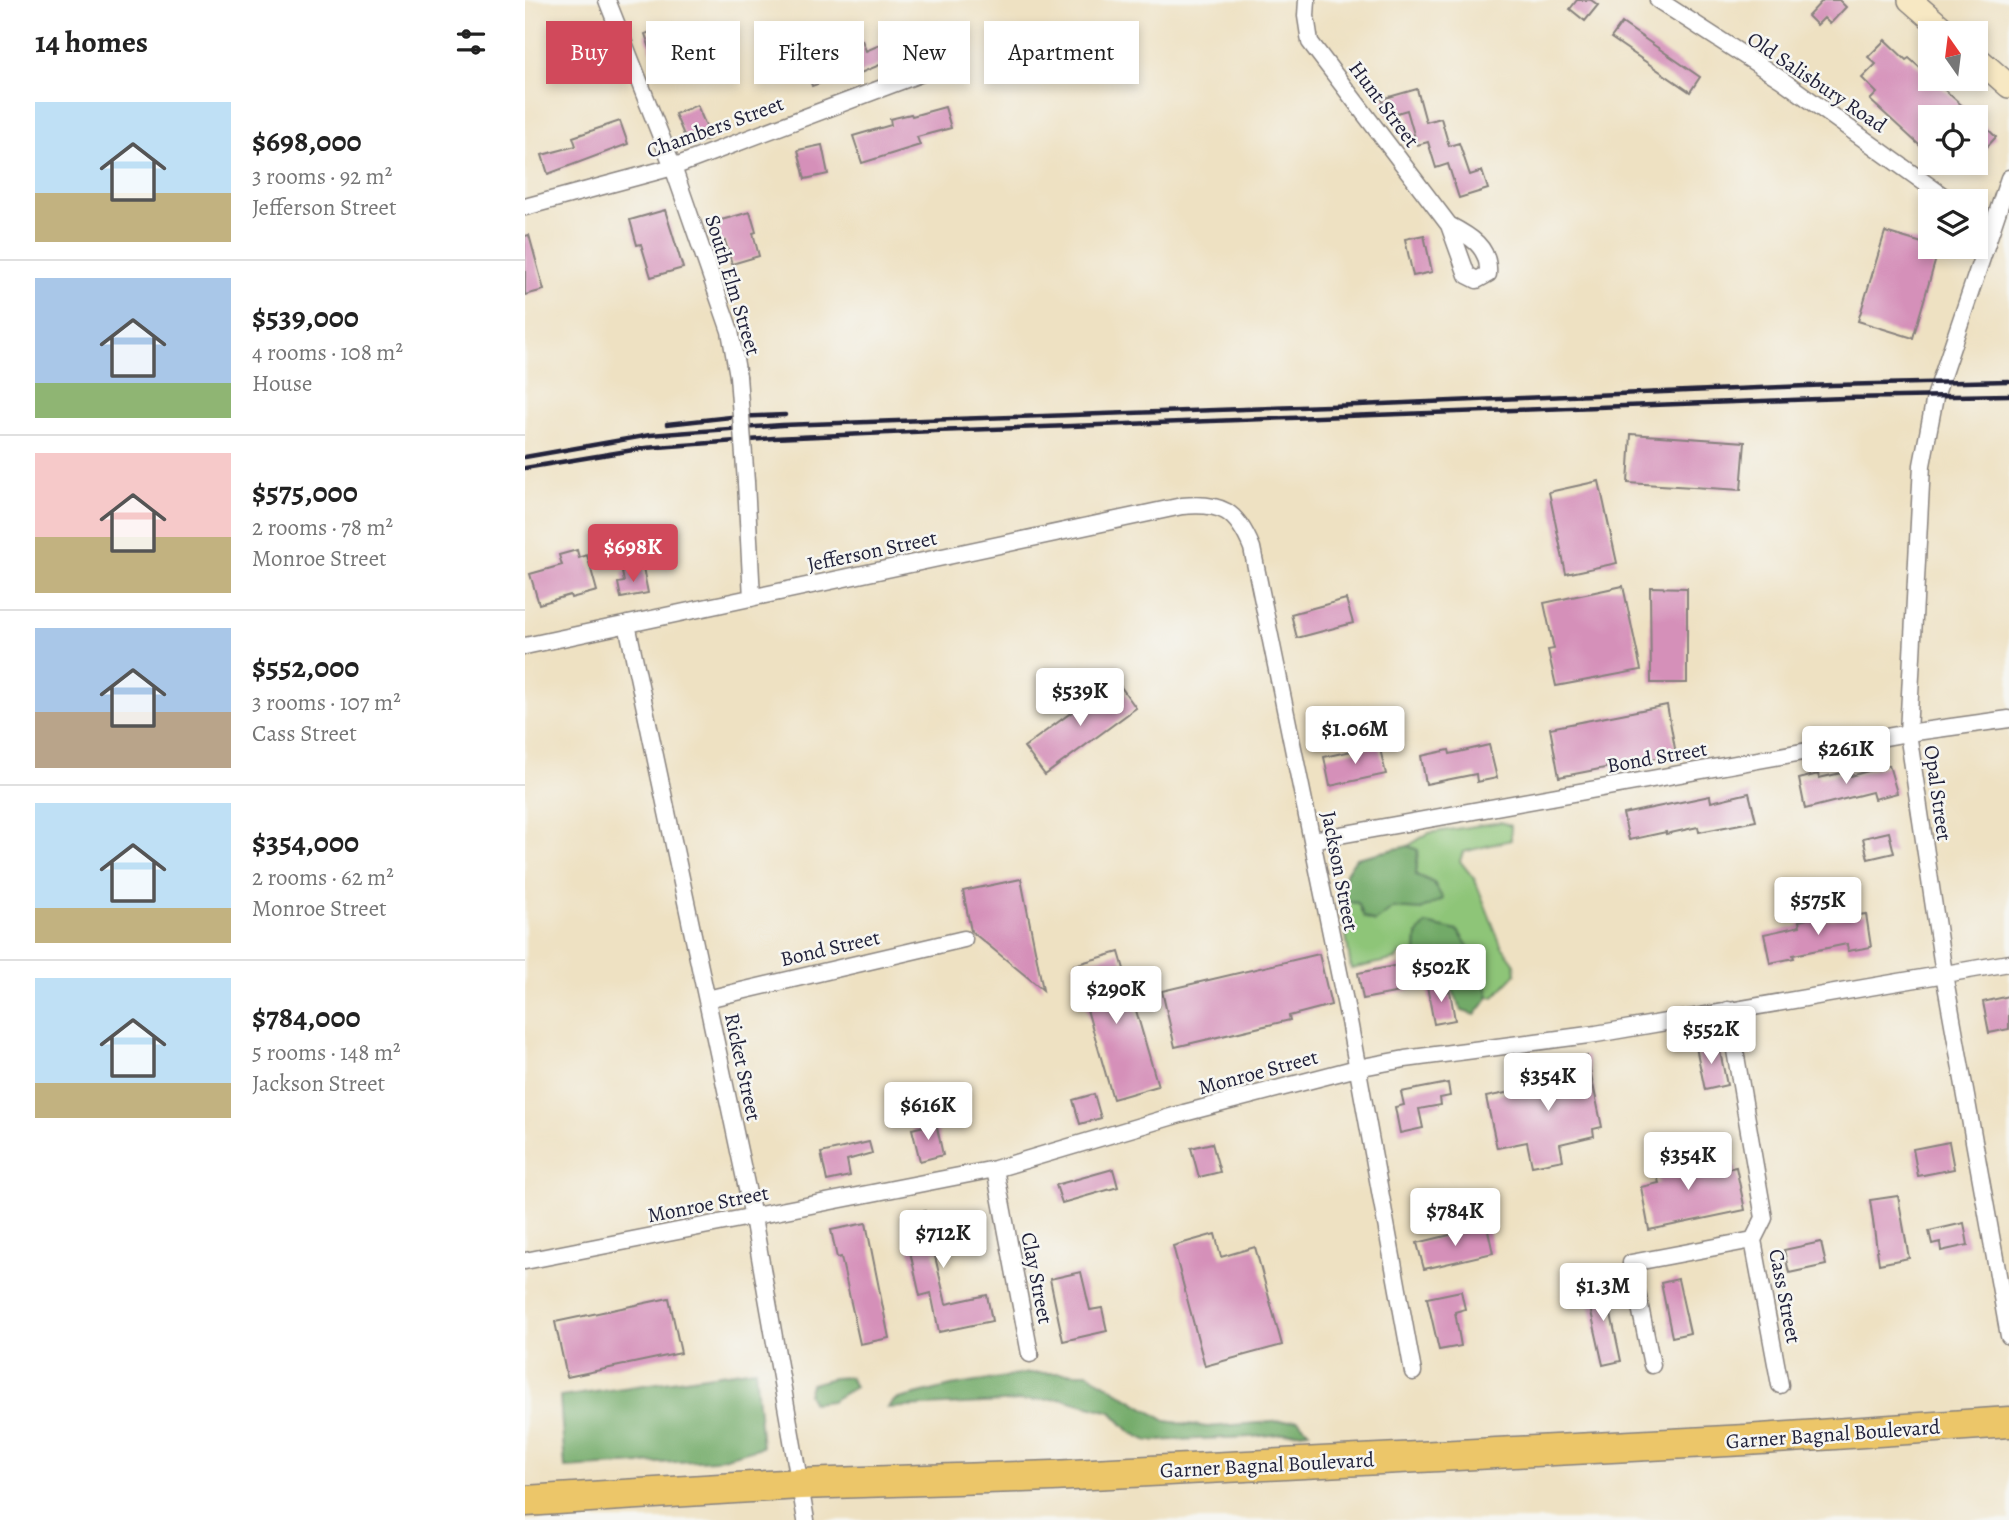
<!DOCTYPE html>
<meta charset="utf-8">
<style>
body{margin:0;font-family:Alegreya,serif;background:#f6f6f6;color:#222;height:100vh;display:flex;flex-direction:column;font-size:26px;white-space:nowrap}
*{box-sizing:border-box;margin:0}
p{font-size:23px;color:#767676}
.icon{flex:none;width:38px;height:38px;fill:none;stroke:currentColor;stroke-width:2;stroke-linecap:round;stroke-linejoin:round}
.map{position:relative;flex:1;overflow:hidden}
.panel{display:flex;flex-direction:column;background:#fff;width:525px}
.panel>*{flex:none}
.banner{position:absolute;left:21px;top:21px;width:665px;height:63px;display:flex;gap:14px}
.needle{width:46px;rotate:346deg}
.controls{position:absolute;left:1393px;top:21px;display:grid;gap:14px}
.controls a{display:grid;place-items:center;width:70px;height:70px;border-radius:0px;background:#fff;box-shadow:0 4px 10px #0003;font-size:35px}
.price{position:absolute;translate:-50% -60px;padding:0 16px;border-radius:7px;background:#fff;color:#222;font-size:23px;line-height:46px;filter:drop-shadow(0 2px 4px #0008)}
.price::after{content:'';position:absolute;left:50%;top:42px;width:21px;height:16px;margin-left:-10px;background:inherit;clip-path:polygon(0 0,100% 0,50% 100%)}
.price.active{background:#d1495b;color:#fff}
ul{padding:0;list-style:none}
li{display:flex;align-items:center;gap:21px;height:175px;padding:0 35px}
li+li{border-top:2px solid #e0e0e0}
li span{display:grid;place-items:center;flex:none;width:196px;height:140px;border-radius:0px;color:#555}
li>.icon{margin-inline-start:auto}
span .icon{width:84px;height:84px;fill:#fffc;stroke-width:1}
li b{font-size:30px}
h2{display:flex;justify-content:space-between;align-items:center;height:84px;padding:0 35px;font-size:30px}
.pill{padding:0 24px;border-radius:0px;background:#fff;box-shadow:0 4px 10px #0003;font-size:24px;line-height:63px}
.pill.active{background:#d1495b;color:#fff}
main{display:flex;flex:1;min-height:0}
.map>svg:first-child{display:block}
</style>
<main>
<section class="panel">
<h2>14 homes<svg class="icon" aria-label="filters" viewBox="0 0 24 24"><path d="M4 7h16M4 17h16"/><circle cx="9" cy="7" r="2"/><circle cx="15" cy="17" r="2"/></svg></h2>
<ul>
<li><span style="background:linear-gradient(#bfe0f5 65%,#c2b280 0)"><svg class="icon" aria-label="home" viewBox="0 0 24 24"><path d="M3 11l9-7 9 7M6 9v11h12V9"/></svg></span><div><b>$698,000</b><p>3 rooms · 92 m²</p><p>Jefferson Street</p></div></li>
<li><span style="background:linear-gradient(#a9c7e8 75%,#8fb573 0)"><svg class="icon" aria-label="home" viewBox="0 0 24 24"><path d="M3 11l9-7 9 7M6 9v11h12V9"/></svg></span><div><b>$539,000</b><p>4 rooms · 108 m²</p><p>House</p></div></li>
<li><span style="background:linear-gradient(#f6c9c9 60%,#c2b280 0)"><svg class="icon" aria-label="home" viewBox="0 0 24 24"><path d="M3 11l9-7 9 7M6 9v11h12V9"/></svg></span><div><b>$575,000</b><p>2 rooms · 78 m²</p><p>Monroe Street</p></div></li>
<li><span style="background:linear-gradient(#a9c7e8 60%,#b9a48a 0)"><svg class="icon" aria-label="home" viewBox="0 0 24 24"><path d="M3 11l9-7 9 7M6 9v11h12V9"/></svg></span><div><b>$552,000</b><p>3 rooms · 107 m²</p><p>Cass Street</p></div></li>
<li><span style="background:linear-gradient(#bfe0f5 75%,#c2b280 0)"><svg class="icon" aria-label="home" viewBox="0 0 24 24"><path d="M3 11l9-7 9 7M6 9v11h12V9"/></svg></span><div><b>$354,000</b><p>2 rooms · 62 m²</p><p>Monroe Street</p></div></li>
<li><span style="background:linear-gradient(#bfe0f5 75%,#c2b280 0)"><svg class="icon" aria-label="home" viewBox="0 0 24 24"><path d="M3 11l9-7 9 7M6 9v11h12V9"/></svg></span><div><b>$784,000</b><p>5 rooms · 148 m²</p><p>Jackson Street</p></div></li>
</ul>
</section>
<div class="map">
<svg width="1484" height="1520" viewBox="0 0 1484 1520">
<rect width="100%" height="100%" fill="#f6f6f2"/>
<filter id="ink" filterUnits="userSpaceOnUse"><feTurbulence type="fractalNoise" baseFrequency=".0143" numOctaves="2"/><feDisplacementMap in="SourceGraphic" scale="14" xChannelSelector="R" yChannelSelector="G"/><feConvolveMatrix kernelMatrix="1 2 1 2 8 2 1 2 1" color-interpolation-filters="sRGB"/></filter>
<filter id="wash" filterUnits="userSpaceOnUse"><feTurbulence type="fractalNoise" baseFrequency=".00686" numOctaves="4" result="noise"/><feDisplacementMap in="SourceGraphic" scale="28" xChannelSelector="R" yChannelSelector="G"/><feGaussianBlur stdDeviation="1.57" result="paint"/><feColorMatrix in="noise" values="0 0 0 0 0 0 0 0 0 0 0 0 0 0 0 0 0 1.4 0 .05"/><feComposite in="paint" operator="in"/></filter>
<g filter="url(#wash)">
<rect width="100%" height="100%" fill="#eee1c2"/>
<!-- green -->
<path fill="#8ec578" stroke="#58745a" stroke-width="2" d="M976 822 986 826V840L938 852 935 861 950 880 976 945 990 964 991 974 969 997H964L956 966 892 935 891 954 877 953 871 959 826 969 816 901 833 903 839 917 868 908 896 909 917 899 909 883 891 875 893 851 883 846 904 833Z"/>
<!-- forest -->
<path fill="#72aa68" stroke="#4a6652" stroke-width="2" d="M883 846 893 850 891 875 909 883 918 899 896 910 868 908 850 922 839 917 833 903 816 901 821 873 831 858Z
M901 924 933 931 956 966 964 997 950 1015 937 1011 926 987 910 961 891 954 892 935Z
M230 1369 237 1447 190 1460 40 1468 35 1397Z
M504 1373H562L641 1421 682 1427 773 1420 784 1431 727 1437 623 1441 605 1432 586 1412 537 1399 363 1408 370 1400 426 1386Z
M325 1377 330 1387 306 1401 288 1403 283 1394 286 1384 308 1378Z"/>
<g id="blocks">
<!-- building -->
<path fill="#d590b9" d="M1052 0H1066L1073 5 1060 21 1045 9Z
M1298 0H1314L1321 7 1305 24 1299 18 1292 25 1283 16Z
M1097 23 1175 77 1165 92 1086 38Z
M146 24 153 39 126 51 120 34Z
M371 38 380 59 359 68 357 64 328 76 326 72 287 86 277 58 304 49 306 53 337 40 341 51Z
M1360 40 1381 60 1384 58 1450 117H1405V155L1345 100 1352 93 1337 78 1351 64 1343 57Z
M892 89 901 122 916 118 924 146 934 143 945 175 957 171 963 189 934 198 923 164 911 168 903 142 892 145 882 110 862 116 857 99Z
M172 105 186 138 164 147 150 114Z
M420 107 426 128 392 137 395 145 337 163 328 136 366 125 365 119 386 114 387 116Z
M1451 118 1471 137 1451 159Z
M95 121 103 144 23 174 17 155 51 146 48 137Z
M297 145 303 174 280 179 273 150Z
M140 210 158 268 126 277 116 244 112 245 105 220Z
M225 212 231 232 228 233 234 256 207 264 200 241 195 242 189 222Z
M1360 232 1414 248 1388 338 1333 321Z
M4 235 19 290 0 295V236Z
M899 235 907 272 888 276 880 239Z
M1106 434 1220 442 1216 490 1103 483Z
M1074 481 1092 563 1041 574 1024 492Z
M52 550 54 558 62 555 72 591 46 598 45 595 14 604 5 574 37 565 34 555Z
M118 568 123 593 96 598 93 583 99 582 97 572Z
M1098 586 1116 670 1031 686 1023 650 1029 649 1019 603Z
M1125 587 1162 588V683H1126Z
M821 599 828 623 772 638 766 614Z
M591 680 611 708 520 775 499 747Z
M1142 705 1151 754 1034 777 1025 728Z
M854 745 861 774 805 786 799 757Z
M964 745 972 778 952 782 951 774 901 784 896 756 924 750 925 754Z
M1364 765 1372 793 1349 799 1347 792 1280 809 1274 779 1293 774 1294 778 1325 771 1326 776Z
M1224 793 1231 821 1174 832 1173 827 1141 834V832L1104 840 1098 814 1185 796 1186 802Z
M1364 832 1369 853 1343 859 1338 838Z
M496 879 518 990 446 931 438 891Z
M1341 914 1346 947 1323 951 1322 944 1268 955 1269 958 1245 963 1239 934 1275 926 1274 921 1299 915 1300 920Z
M594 952 633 1086 588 1099 549 965Z
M794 954 806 1005 764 1016 765 1020 650 1047 637 991Z
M879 964 885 990 838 999 833 973Z
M919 982 921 992 925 991 930 1020 909 1024 902 986Z
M1484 996V1029L1464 1033 1458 1002Z
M1193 1042 1202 1085 1180 1090 1171 1047Z
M1062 1056 1077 1127 1068 1129 1069 1136 1035 1144 1038 1160 1007 1166 1002 1142 972 1148 961 1097 1035 1082 1031 1062Z
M923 1083 925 1096 915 1098 916 1105 894 1109 898 1128 875 1133 870 1107 879 1105 876 1092Z
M569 1094 576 1118 555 1124 548 1100Z
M411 1123 418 1155 395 1161 387 1129Z
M1148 1141 1158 1178 1211 1167 1220 1210 1124 1230 1116 1187 1134 1183 1124 1147Z
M344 1142 347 1153 322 1160 325 1176 302 1181 296 1153Z
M1424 1142 1429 1169 1393 1176 1388 1149Z
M687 1143 695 1172 674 1177 666 1148Z
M588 1169 593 1187 537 1203 531 1185Z
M1373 1196 1384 1258 1354 1264 1345 1200Z
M400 1211 404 1230 446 1220 451 1243 409 1252 421 1304 462 1295 467 1321 414 1332 406 1293 395 1296 377 1216Z
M341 1223 364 1338 335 1344 316 1257 312 1258 306 1230Z
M1439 1223 1443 1245 1416 1251 1415 1242 1407 1244 1404 1231Z
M962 1226 968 1253 899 1269 892 1243Z
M690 1234 696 1257 730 1247 757 1345 680 1366 648 1246Z
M1296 1242 1301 1265 1264 1273 1259 1250Z
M556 1272 565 1310 577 1308 582 1331 538 1341 525 1279Z
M1153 1279 1165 1333 1147 1337 1136 1283Z
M1079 1281 1096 1361 1078 1365 1060 1285Z
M936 1291 940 1309 930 1312 936 1346 914 1350 902 1298Z
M144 1298 156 1353 42 1377 30 1322Z"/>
</g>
</g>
<g filter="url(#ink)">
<use href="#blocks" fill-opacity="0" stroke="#88827e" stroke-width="2"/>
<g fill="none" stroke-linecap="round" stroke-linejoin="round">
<!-- street casing -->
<g stroke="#88827e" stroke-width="19">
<path id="street" d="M82 0 148 167 205 331 213 376
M782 0 781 16 785 42 924 225
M1133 0 1257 80 1425 201
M1484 178 1410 397 1397 465 1383 733 1419 974 1484 1336
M0 207 148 167 429 61
M1451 220 1466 231
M924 225C945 236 965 247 963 274L952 280 942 275Z
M221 482 227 598
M102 624 228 1217 281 1520
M0 646 657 506C697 502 712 511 727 548L824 1021 888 1372
M787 840 1383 733 1484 719
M182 999 439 939
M1203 1010 1239 1218 1228 1240 1255 1385
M470 1169 505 1354
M0 1261 470 1169 659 1113 832 1068 880 1059 1071 1034 1484 963
M1127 1365 1106 1263 1228 1240"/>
</g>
<!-- secondary casing -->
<g stroke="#88827e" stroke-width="26">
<path id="secondary" d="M1385 0 1423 33
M1451 57 1484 86"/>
</g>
<!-- highway casing -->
<g stroke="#88827e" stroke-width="33">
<path id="highway" d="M0 1501 275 1484 528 1476 1221 1440 1484 1422"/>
</g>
<!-- street -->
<use href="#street" stroke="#fff" stroke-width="16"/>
<!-- secondary -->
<use href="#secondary" stroke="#f7e8c3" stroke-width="23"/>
<!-- highway -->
<use href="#highway" stroke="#ecc669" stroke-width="30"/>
<!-- rail -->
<path stroke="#22223b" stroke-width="4.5" d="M142 424 206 417 260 415
M0 457 125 435 257 425 833 405 1307 385 1484 381
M0 468 120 448 249 438 409 431 1320 398 1484 395"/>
<!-- street-bridge casing -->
<g stroke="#88827e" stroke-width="19" stroke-linecap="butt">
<path id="street-bridge" d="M213 376 221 482"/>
</g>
<!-- street-bridge -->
<use href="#street-bridge" stroke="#fff" stroke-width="16"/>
</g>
</g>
<g text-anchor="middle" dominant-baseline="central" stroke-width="5" stroke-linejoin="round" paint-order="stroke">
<!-- street labels -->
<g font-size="21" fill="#22223b" stroke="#f6f6f2">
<text transform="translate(1292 82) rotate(34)">Old Salisbury Road</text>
<text transform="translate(859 104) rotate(53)">Hunt Street</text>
<text transform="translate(190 127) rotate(-20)">Chambers Street</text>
<text transform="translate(208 285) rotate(73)">South Elm Street</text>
<text transform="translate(347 551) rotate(-12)">Jefferson Street</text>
<text transform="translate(1132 757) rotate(-10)">Bond Street</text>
<text transform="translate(1413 793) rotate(82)">Opal Street</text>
<text transform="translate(815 871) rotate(79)">Jackson Street</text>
<text transform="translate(305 948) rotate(-13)">Bond Street</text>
<text transform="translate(218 1067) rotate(78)">Ricket Street</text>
<text transform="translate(733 1072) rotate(-15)">Monroe Street</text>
<text transform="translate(183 1204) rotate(-11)">Monroe Street</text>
<text transform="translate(512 1278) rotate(79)">Clay Street</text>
<text transform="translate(1260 1296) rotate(79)">Cass Street</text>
<text transform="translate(1308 1434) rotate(-4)">Garner Bagnal Boulevard</text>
<text transform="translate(742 1465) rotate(-3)">Garner Bagnal Boulevard</text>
</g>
</g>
</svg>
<div class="controls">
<a><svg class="needle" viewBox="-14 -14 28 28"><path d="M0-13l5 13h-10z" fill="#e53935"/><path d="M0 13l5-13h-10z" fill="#767676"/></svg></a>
<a><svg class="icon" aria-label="locate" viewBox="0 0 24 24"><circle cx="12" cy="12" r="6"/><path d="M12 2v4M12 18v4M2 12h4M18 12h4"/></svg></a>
<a><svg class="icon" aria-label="layers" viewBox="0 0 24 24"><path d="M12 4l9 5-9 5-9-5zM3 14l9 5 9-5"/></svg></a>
</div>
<b class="price active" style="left:108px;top:584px">$698K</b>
<b class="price" style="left:555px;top:728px">$539K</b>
<b class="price" style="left:830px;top:766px">$1.06M</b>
<b class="price" style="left:1321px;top:786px">$261K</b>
<b class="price" style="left:1293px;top:937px">$575K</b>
<b class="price" style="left:916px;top:1004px">$502K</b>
<b class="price" style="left:591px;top:1026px">$290K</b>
<b class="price" style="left:1186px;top:1066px">$552K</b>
<b class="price" style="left:1023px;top:1113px">$354K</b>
<b class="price" style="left:403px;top:1142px">$616K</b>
<b class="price" style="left:1163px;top:1192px">$354K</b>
<b class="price" style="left:930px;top:1248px">$784K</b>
<b class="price" style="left:418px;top:1270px">$712K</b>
<b class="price" style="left:1078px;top:1323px">$1.3M</b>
<div class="banner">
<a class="pill active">Buy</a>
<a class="pill">Rent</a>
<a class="pill">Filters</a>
<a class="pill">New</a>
<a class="pill">Apartment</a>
</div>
</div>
</main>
